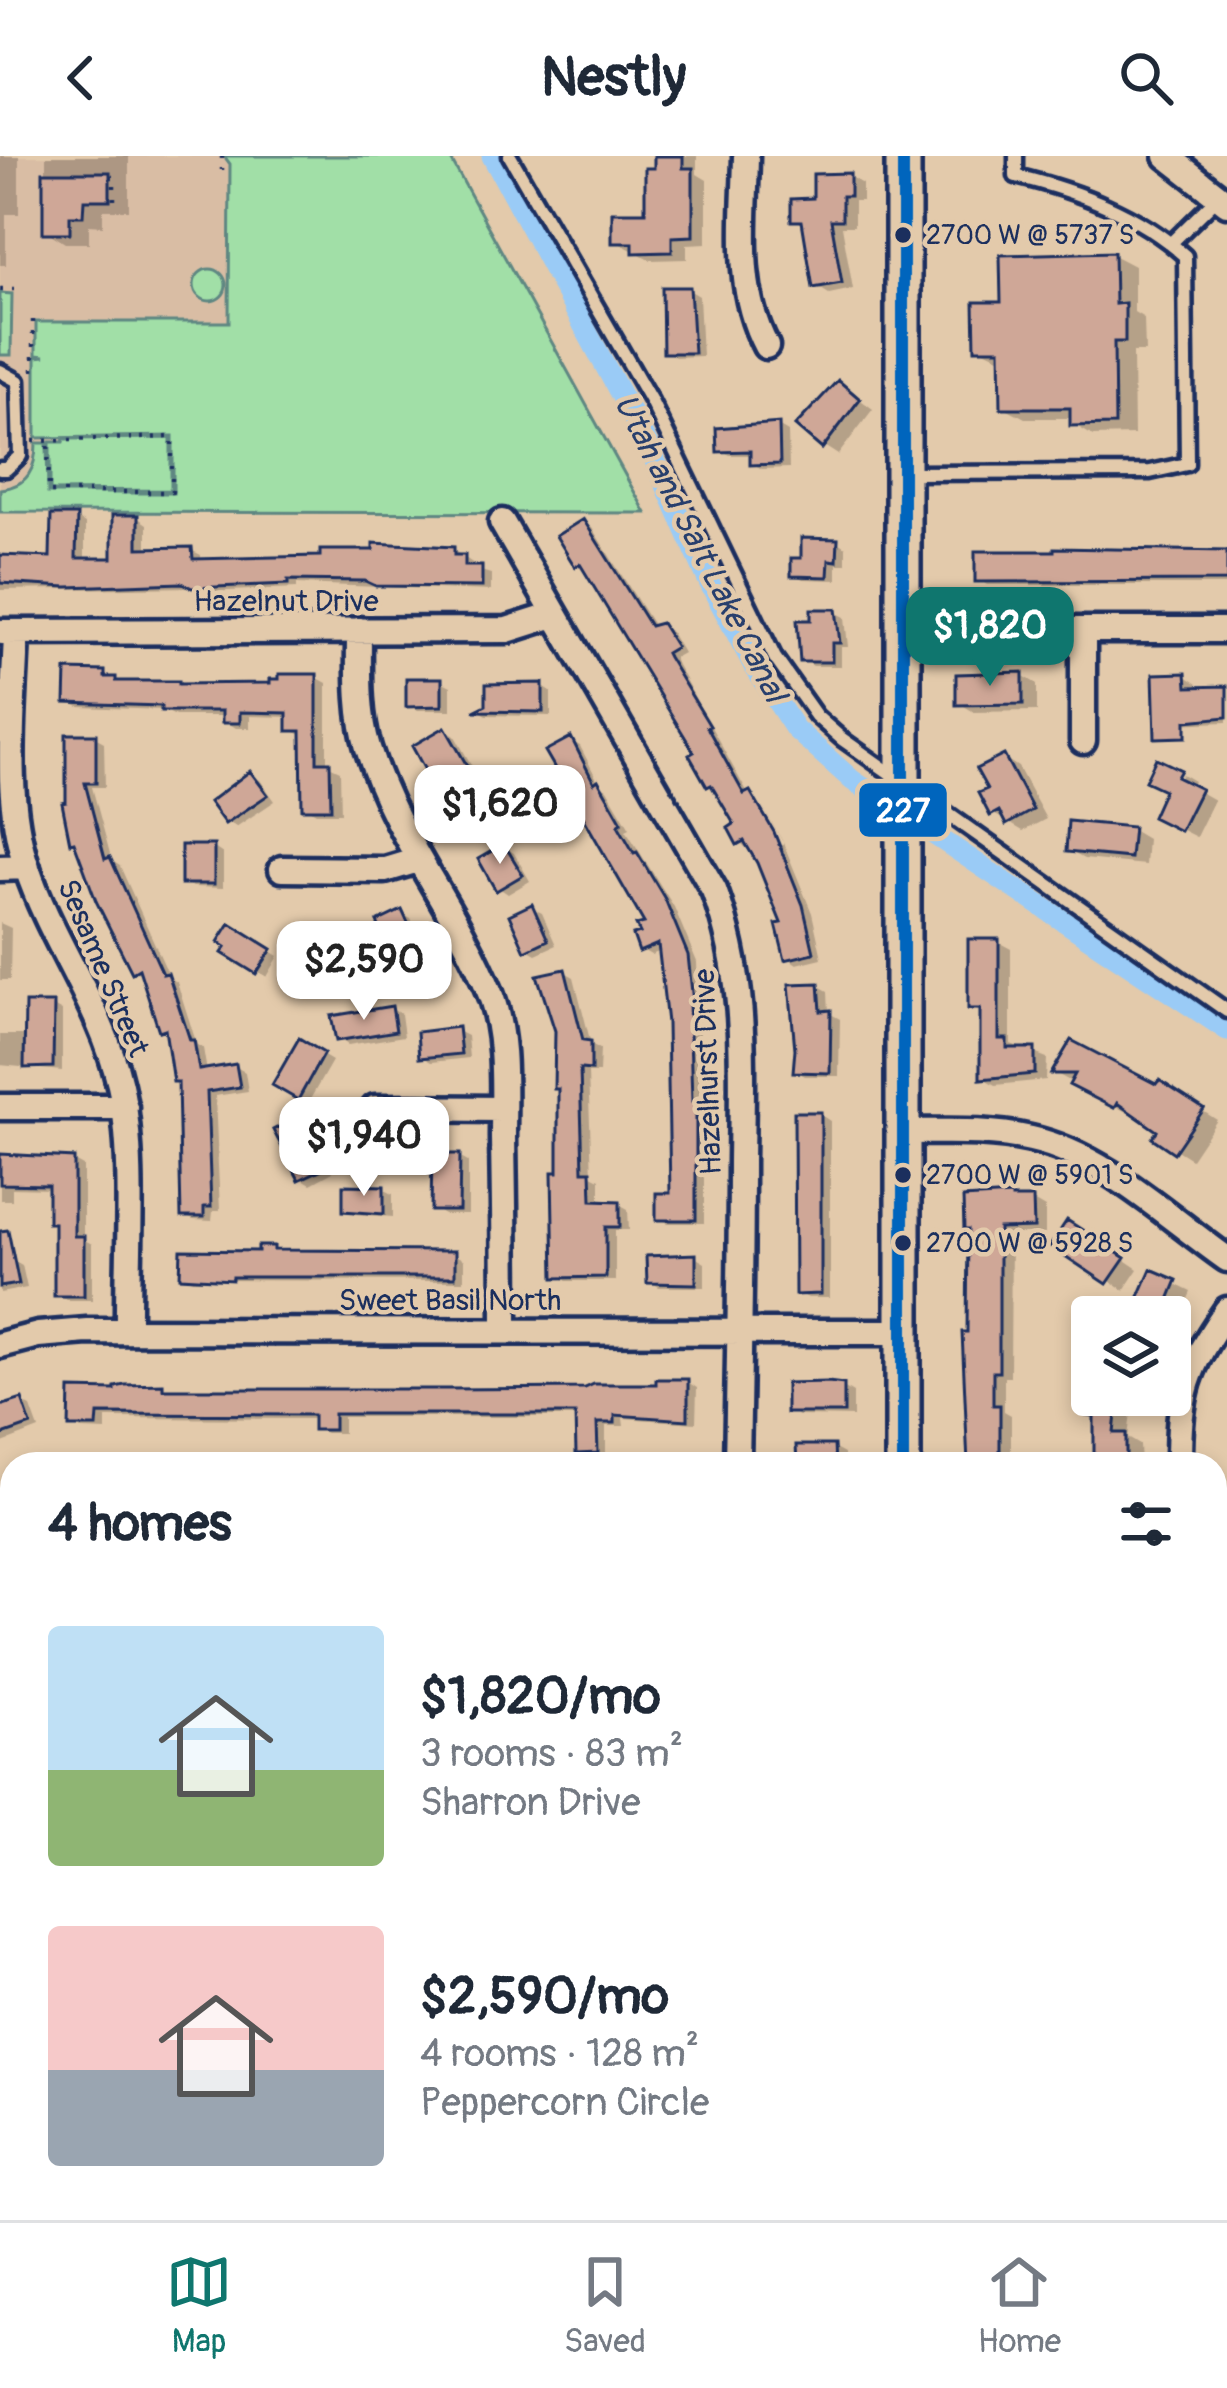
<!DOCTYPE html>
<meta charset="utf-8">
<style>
body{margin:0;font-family:Pangolin,sans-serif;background:#f6f6f7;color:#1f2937;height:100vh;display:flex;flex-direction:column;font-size:45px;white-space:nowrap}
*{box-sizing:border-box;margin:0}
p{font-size:39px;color:#747a83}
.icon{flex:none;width:66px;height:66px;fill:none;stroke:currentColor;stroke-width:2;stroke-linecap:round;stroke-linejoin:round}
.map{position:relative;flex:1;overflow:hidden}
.details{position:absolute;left:0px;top:1296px;width:1227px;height:768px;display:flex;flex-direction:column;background:#fff;border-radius:36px 36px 0 0;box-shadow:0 6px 18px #0003}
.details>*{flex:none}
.tools{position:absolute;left:1071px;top:1140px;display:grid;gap:24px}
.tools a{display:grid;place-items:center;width:120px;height:120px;border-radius:12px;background:#fff;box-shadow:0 6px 18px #0003;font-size:60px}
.price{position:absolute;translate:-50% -102px;padding:0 27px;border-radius:24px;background:#fff;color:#222;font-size:39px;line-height:78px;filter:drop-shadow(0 3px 6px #0008)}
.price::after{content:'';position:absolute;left:50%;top:72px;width:36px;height:27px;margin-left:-18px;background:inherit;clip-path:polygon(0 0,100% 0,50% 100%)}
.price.selected{background:#0f766e;color:#fff}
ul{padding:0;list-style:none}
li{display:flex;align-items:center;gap:36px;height:300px;padding:0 48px}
li span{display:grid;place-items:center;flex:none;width:336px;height:240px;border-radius:12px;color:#555}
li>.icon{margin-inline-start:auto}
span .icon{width:144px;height:144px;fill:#fffc;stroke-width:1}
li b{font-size:51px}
h2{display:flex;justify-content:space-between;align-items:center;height:144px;padding:0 48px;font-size:51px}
header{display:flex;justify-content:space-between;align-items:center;height:156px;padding:0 48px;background:#fff;font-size:54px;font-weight:800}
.tabs{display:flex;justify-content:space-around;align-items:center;height:168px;border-top:3px solid #e0e1e3;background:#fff;font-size:33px;color:#747a83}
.tabs a{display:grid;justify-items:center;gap:6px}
.tabs .selected{color:#0f766e}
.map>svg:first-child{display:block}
</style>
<header><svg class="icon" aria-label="back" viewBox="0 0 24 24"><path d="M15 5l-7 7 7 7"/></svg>Nestly<svg class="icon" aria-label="search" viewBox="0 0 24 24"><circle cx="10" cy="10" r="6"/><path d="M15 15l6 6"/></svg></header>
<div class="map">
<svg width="1227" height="2064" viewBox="0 0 1227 2064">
<rect width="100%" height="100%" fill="#e3caab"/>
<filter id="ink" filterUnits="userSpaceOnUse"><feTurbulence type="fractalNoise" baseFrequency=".00833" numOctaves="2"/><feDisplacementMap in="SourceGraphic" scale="24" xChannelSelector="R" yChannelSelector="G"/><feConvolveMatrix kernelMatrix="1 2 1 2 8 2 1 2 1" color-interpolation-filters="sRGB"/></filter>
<g filter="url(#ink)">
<!-- built -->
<path fill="#d9bda4" d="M0 0H449L646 357 0 356Z
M1215 1624H1227V2064H942V2052H1215Z"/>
<!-- green -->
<path fill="#a1dfa7" stroke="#5e8782" stroke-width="3" d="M224 0H449L646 357 0 356V333C28 330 36 313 36 287H47L48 337H173V280L36 282V201L45 200 36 199V166H229L230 8Z
M194 129a16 16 0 1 1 32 0a16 16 0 1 1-32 0Z
M0 137 12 138 11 199H0Z
M171 282V334L50 335V286H63L64 283Z"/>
<!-- shadow -->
<path fill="#0003" d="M0 0H19V58H6V109H0V174Z
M46 0H129V54H103V70L89 69V87H65L46 75Z
M657 0H697V18L707 24V87L687 88V103L651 104 615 85 648 58Z
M849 20 862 28V45H854V70H842L853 133 829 138 816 130 806 70 794 63Z
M1113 99 1134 110V156L1144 162 1145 196H1133L1134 279 1093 280 1073 268V262H1025L1004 251 1003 203 978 191 1004 149Z
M689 134 699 140 702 200 675 201 666 195Z
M839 228 873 253 838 299 824 290Z
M778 270 788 276 789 312 762 313 753 308V299H730L720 294Z
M76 362 85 368V405H115L138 362 147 368V395L191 394 201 399V406L323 403 453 394 474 408V413L491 418V435L297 428V432L205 436 194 431 0 434V404H53Z
M583 366 592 372 655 472 661 470 671 476 683 497 674 502 677 509 748 638 755 642H750L778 691 784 688 758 643 782 684 812 757 822 802 797 808 788 802 785 769 759 705 740 686 738 669 717 633 709 629 698 597 588 415 578 409Z
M837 386 846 391V408H837V424L803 423 794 418Z
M1227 397V429H987L978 424Z
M835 456 845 461 848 491H841V510H813L803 504 814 467Z
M104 518 121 528 183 531 273 530 316 521 327 527V609L340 615 341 657H316L305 651 304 580 290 574V561L250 560V572H236L225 565V560H175L164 554 79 551 68 545Z
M1022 519 1037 528V555L974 556 959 547Z
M1186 520 1198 528V533L1227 532V566L1170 568Z
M441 525 451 530V554H418L409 549Z
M542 530 551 536V560L487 559 480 555Z
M445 574 455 580 482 628 493 622 503 627 522 661 507 669 494 657 466 673 457 667Z
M95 581 104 586 105 631H92L112 705 120 710 170 822 177 826 197 889 203 892 207 916 236 911 245 916 248 935 215 940 220 1055H213L212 1065 193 1064 184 1059 181 927 168 877 161 873 144 820 134 814 68 668Z
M571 585 580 590 600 629 607 633 630 672 626 674 674 751 697 806 701 952 704 954V1067H668L659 1062 673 1040 670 867 661 795 651 799 642 794 648 768Z
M1004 602 1018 611 1046 663 1023 675 992 657 991 634Z
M1182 618 1194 625 1191 631 1214 644 1196 681 1170 668 1174 636Z
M250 619 260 624 275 645 236 671 227 665Z
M1132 674 1147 683 1145 709 1084 703 1069 695Z
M504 691 514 697 530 725 508 738 499 732Z
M214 692 223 698V732L193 731 184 726Z
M532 752 542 757 556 789 536 798 527 793Z
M402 758 411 763 434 811 413 821 404 815Z
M0 767 11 772 10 824H0Z
M231 771 279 800 267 821 226 796Z
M350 783 359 788V818L314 813 304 808Z
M998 786 1011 793V888L1047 902 1046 924 995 929 983 922V858L971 851Z
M565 816 574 821 591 888 600 893 599 917H588L592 1019 600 1023V1048H619L628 1053 629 1074H615V1125H567L557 1120Z
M819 830 828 835 829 857 840 863 839 920H805L796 915Z
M53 850 62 855V915L0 909V879H26Z
M391 853 401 858 404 880 348 889 339 883Z
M457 875 467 880 469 902 431 906 422 901Z
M300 886 332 905 308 947 276 928Z
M1072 888 1157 932 1160 928 1217 964 1191 1003 1156 981 1161 974 1132 954 1130 958 1055 917Z
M821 959 830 965V1142H808L798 1137Z
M300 964 309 969 333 1016 311 1028 301 1022Z
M459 1001 468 1006V1059H444L434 1053Z
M0 1002 74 1005 83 1010V1083L92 1088V1144H67L57 1138V1069L51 1066V1033L12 1032V1044H0Z
M383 1033 393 1038V1061L355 1058 346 1053Z
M1017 1045H1033L1045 1052V1078H1011L1010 1221H1004V1255L1011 1259V1308H971V1074Z
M1083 1076 1138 1113 1124 1134 1054 1089Z
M273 1093 280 1097 454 1098 464 1104V1125L193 1124 183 1119Z
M0 1097 22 1109 27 1132 0 1137Z
M695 1101 705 1107V1131H659L650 1125Z
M1152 1117 1191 1136 1170 1184V1161H1133Z
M688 1226 697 1232 696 1267 623 1262 624 1270H606V1301H588L579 1296 578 1261H343V1277H326L316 1272V1263L106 1262V1275L81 1274 72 1269 118 1237 162 1231 170 1236H510Z
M843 1231 853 1237V1261L799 1260 789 1255Z
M1094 1239H1133L1128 1282 1140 1289 1141 1308H1097Z
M21 1246 31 1251 39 1273 0 1288V1254Z
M833 1292 844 1298V1308H799Z
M0 1358 12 1367V1425L5 1433 0 1430Z
M1227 1549V1588L1215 1594V1555Z
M1215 1820 1227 1827V2064H1048V2052H1215Z
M12 1876V1905L1 1886Z
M0 2000 12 2012V2047L0 2035Z
M17 2052H53L66 2064H24L14 2056Z
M184 2052H238L278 2064H205Z
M797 2052H841L840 2064H797Z"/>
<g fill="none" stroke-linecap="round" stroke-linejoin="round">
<!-- canal -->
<path stroke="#9acbf6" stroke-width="21" d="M492 0 649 291 709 426 755 512 795 573 852 624 1227 874"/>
</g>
<!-- building -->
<path fill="#cfa797" stroke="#1b2f5e" stroke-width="3" d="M654 0H683V12H693V80L672 81V96L633 97V87H612V56H645V12H654Z
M43 16H110V44H84L83 60H70V77H43Z
M850 17V40H842V64H831L842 127 813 132 802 65H791V43L813 42V18Z
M1114 96 1115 148 1125 147V186H1114L1115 269 1070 270V252H1001L1000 193H975L974 146H1001L1000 99Z
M662 131H690L694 197H663Z
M838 224 860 243 822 293 795 270Z
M779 267 780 308 750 309V295L717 296 716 272Z
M51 359H77L76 402H112V359H138V392L192 391 193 403 320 400V394H373V387L454 391V399H465V410H482V431L376 430 365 425 288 424V428L192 432 182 427 67 431 0 427V399L50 401Z
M583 363 650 470 661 467 676 491 666 497 668 501 710 570 707 571 744 638 750 635 774 676 803 749 814 797 785 804 776 768 781 767 757 707 744 685 737 689 728 672 734 668 711 629 707 631 689 599 694 596 580 408 575 411 556 380Z
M801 382 838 383 837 405 829 404 828 421 791 420V402H801Z
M1054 392 1227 395V425L975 426V395H1054Z
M811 453H836L840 487H832V506H800L797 464H811Z
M66 514 105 515V521H116V525H179V528L270 527V523H279V518H317V606H330L331 653H302L301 575H287V557L240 556V567H222V555H161V550L65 547Z
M1023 516V548L956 549V518Z
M1186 517 1187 531 1227 530V561L1186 565V581L1155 582 1153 518Z
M406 522H442V550L406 551Z
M543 527V556L474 555 486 549V528Z
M445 571 477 627 493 618 514 655 495 666 487 652 455 670 412 590Z
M66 578H96V627H85L105 703 110 701 163 818 168 817 190 884H194L199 914 236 908 240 931 207 936 211 1051H204V1061H181L178 926H173L165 873 159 875 139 813 132 817 96 745 74 686 70 687 62 647 66 646Z
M571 581 594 627 598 624 622 666 618 669 634 697 637 696 665 743 688 799 693 846H689L692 945H696V1064H656V1037H670L667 867 658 788 639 796 633 779 640 777 636 769 644 767 545 595Z
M1004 599 1033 654 1006 669 999 655 990 660 978 637 987 633 976 613Z
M1156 602 1181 614 1177 621 1201 633 1180 675 1152 661 1164 634 1145 625Z
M250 615 268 639 225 668 209 646Z
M1068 665 1133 671 1130 702 1066 696Z
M504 688 523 719 496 735 478 703Z
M181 689H214V728H181Z
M532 748 548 784 525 795 509 759Z
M402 754 426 806 401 818 377 766Z
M230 767 272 793 256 818 222 797 226 791 218 786Z
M301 779 350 780V814L301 810Z
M968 783H999V883H1007V892H1035V918L980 923V853H968Z
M565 813 583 884 591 885V914L580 913 583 1015H591L592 1044 620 1045V1071H606V1121L554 1122 552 1016H558V933H554L555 875 537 819Z
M819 827 821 855 831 854 830 917 793 916 795 893 789 828Z
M25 847H54L53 911 24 912Z
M392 850 396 875 336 885 331 860Z
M458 871 461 898 419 902 417 876Z
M299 882 324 897 298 944 272 929Z
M1071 884 1156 928 1159 924 1204 953 1174 997 1152 982 1157 975 1117 947 1114 952 1069 929 1075 918H1051Z
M794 956H821V1138L795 1139Z
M300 960 326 1011 299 1024 273 974Z
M0 998 74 1002V1080H84V1140H54V1067H48V1029L0 1028Z
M432 998H460L459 1055H431Z
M343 1029 384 1030V1058L343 1055Z
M1012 1039V1042H1033L1034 1072 999 1073V1216H993V1249H1000V1308H968L962 1176H967L968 1074H964L963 1042Z
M1067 1064 1125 1102 1107 1128 1050 1090Z
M8 1074 19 1128 0 1131V1075Z
M258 1090H274V1094L455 1095V1121H232V1124L180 1121 181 1094 258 1095Z
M696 1098V1128L647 1127 646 1100Z
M1151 1113 1177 1124 1162 1161H1130Z
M656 1223H688V1264L615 1259V1267H597L598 1297 576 1298 575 1258H334V1274H313V1259L98 1258 97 1271H69L70 1233 115 1234V1231L125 1229 163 1228V1233H447L585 1232 594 1228H656Z
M828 1226 844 1228V1257H786V1227Z
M1096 1239H1118L1114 1277H1126V1308H1094V1260L1087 1259Z
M22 1243 31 1269 0 1280V1250Z
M796 1289H834L835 1308H797Z"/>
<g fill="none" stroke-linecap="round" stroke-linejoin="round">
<!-- lane casing -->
<g stroke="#1b2f5e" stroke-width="21">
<path id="lane" d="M510 0 651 245 775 502 816 560 842 583 1227 855
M1171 87 1219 40
M0 215 18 225 20 300 6 313H0
M904 317 1150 316 1187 308 1185 100C1138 57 1077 35 1016 20V0
M971 2052V2064"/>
</g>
<!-- street casing -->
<g stroke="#1b2f5e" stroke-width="33">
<path id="street" d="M746 0C745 65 735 131 766 190
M1167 0 1227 47
M502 366 714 734C748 826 742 910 741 1006 741 1106 739 1207 737 1308
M359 474C359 513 357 555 368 592 395 681 456 752 490 837 507 881 503 935 503 982 504 1046 505 1109 505 1173
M903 474H1227
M1083 474V585
M2 476 507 474 554 459
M16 476C14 552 2 638 27 712 52 787 102 851 120 929 136 999 127 1101 128 1175
M0 712 27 711
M282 713 385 714 418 704
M0 951H125
M375 952 503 953
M902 976C945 976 988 973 1031 983 1104 999 1167 1061 1227 1103
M0 1189 38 1179 87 1175 902 1176
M1179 1308C1179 1235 1186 1214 1227 1154
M0 1758 12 1757
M740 2064 741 2052"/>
</g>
<!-- secondary casing -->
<g stroke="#1b2f5e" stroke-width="42">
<path id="secondary" d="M903 1308V0
M905 2052V2064"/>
</g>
<!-- path -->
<path stroke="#1b2f5e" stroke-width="4.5" stroke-dasharray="3 9" stroke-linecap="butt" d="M222 0V14
M110 21H114V48
M0 133H14
M33 164V216
M33 285 172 281V336H49L48 284
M1215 1773H1227"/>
<!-- lane -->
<use href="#lane" stroke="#e3caab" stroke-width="12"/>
<!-- street -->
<use href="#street" stroke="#e3caab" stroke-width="24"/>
<!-- secondary -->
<use href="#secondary" stroke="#e3caab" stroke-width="33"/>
<!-- bus-1 casing -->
<g stroke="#e3caab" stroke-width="21">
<path id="bus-1" d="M903 0V1308"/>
</g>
<!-- bus-1 -->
<use href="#bus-1" stroke="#0065bd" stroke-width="12"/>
</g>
</g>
<!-- markers -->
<g fill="#1b2f5e" stroke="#e3caab" stroke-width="4.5">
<circle cx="903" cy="79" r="10"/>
<circle cx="903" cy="1019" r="10"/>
<circle cx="903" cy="1087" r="10"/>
</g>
<g text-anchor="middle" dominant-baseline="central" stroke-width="9" stroke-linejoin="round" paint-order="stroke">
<!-- bus labels -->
<g font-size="27" fill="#1b2f5e" stroke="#e3caab" text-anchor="start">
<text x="926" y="79">2700 W @ 5737 S</text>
<text x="926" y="1019">2700 W @ 5901 S</text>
<text x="926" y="1087">2700 W @ 5928 S</text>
</g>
<!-- street labels -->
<g font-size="30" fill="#1b2f5e" stroke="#e3caab">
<text x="286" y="445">Hazelnut Drive</text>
<text transform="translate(103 812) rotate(67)">Sesame Street</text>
<text transform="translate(708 916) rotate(-92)">Hazelhurst Drive</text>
<text x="450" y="1144">Sweet Basil North</text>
</g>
<!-- water labels -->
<g font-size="33" font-style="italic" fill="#283f6d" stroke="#e3caab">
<text transform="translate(700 392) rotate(63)">Utah and Salt Lake Canal</text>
</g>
</g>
<rect stroke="#e3caab" stroke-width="4.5" x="857" y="625" width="92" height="58" rx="12" fill="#0065bd"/>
<g font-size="33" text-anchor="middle" font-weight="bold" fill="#fff">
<text x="903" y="666">227</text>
</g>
</svg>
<div class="tools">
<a><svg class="icon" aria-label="layers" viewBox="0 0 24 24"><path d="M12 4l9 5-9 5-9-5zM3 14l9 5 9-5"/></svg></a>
</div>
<b class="price selected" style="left:990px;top:533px">$1,820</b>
<b class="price" style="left:500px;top:711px">$1,620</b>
<b class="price" style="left:364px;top:867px">$2,590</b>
<b class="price" style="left:364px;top:1043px">$1,940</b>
<section class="details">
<h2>4 homes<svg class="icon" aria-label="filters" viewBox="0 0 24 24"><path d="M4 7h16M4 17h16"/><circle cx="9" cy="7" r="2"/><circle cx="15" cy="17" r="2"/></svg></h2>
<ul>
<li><span style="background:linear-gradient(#bfe0f5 60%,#8fb573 0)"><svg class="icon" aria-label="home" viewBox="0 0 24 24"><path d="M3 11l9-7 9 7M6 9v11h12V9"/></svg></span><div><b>$1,820/mo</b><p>3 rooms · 83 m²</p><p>Sharron Drive</p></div></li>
<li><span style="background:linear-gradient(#f6c9c9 60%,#9aa5b1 0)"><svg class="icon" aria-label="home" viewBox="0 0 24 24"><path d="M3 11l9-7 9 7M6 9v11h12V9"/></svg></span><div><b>$2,590/mo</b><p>4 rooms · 128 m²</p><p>Peppercorn Circle</p></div></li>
</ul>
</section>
</div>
<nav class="tabs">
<a class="selected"><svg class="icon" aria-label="map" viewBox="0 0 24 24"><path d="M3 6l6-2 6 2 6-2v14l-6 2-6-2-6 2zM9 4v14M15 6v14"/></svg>Map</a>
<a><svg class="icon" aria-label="saved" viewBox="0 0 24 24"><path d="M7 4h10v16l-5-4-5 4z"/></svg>Saved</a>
<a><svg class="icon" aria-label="home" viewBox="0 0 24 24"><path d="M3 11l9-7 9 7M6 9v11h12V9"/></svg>Home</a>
</nav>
